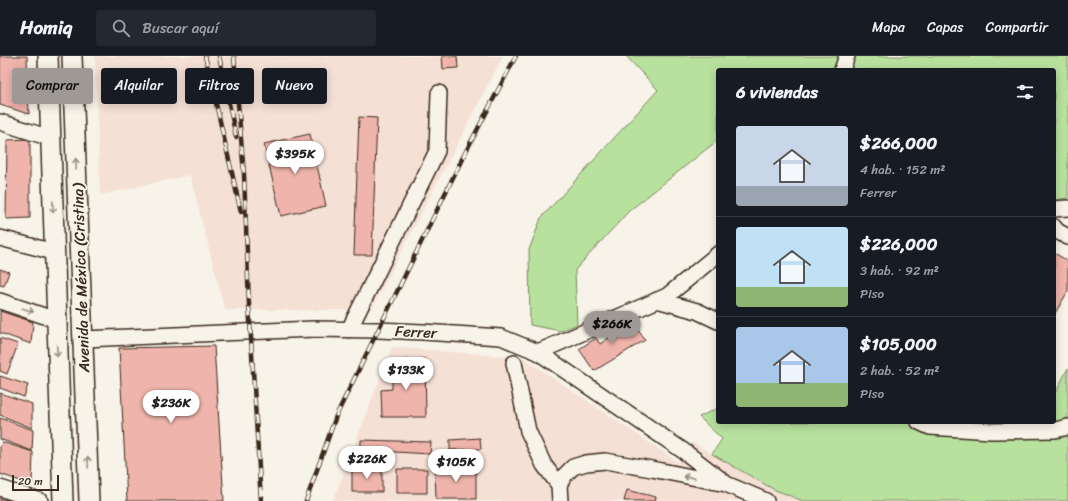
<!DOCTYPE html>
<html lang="es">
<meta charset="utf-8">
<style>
body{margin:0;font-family:Sriracha,sans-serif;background:#242831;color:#f1f3f6;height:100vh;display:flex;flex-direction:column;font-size:15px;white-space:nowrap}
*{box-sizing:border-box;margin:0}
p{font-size:13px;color:#9ea1a6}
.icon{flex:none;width:22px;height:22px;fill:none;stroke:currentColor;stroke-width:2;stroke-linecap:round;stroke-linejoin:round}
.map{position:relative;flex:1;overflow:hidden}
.panel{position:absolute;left:716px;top:12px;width:340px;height:356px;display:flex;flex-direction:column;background:#171b24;border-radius:4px;box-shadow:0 2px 10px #0003}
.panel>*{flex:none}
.top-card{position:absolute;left:12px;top:12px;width:380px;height:36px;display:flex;gap:8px}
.scale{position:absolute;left:12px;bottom:10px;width:47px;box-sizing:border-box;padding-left:4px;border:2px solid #3b2a1e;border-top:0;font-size:11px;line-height:14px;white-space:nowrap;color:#3b2a1e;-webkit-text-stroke:3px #f7f3e8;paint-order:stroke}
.price{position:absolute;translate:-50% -34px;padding:0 9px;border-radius:14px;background:#fff;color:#222;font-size:13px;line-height:26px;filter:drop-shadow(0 1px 2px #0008)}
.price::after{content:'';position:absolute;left:50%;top:24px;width:12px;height:9px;margin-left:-6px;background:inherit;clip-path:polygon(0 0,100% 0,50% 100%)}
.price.on{background:#9f9995;color:#111}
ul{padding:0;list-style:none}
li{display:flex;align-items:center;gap:12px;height:100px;padding:0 20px}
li+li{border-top:1px solid #363941}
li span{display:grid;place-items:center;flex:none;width:112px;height:80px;border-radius:4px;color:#555}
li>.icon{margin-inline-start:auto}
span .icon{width:48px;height:48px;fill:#fffc;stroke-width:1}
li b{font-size:17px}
h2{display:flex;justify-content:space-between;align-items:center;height:48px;padding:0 20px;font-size:17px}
.pill{padding:0 14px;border-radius:4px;background:#171b24;box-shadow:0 2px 10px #0003;font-size:14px;line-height:36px}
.pill.on{background:#9f9995;color:#111}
header{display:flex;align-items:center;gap:24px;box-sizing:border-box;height:56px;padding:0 20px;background:#171b24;border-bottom:1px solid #363941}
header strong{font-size:19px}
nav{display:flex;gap:22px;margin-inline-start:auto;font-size:14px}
.search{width:280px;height:36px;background:#242831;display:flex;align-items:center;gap:10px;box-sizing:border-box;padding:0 14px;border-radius:4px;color:#9ea1a6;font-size:15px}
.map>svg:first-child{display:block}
</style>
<header>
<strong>Homiq</strong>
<div class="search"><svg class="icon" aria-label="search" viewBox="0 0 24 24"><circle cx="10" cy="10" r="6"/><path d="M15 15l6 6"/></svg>Buscar aquí</div>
<nav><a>Mapa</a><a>Capas</a><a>Compartir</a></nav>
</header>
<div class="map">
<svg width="1068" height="445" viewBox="0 0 1068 445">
<rect width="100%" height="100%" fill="#f7f3e8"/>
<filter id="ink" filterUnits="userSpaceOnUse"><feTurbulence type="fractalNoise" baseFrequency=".025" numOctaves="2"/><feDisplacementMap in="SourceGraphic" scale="8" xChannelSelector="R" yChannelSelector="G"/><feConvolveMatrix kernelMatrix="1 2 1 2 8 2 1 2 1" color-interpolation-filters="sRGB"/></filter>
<g filter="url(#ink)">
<!-- built -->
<path fill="#f5e0d6" d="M95 0H503L371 254H225L190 119 100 139Z
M392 291 524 302 678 406 692 386 773 433 803 445H333Z"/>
<!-- green -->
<path fill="#b8e19e" stroke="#7a865e" d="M626 0H1068V142L1054 144V14H718V84L629 155 575 214 577 268 561 275 530 269 529 194 541 162 658 34Z
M1068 312V362C1050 375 978 367 953 366H1054V336H1056Z
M718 352V366H757L758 367 764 366H908L933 376 1050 382 1068 379V445H803L773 433 712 398 722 383 699 361Z"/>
<!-- building -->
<path fill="#efb4ab" stroke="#3b2a1e" d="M0 0H27L29 58 0 49Z
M442 0H457L458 12 443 13Z
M359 61 377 62 372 199H354Z
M310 78 326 150 281 160 264 88Z
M30 83V162L6 163 7 84Z
M1054 197 1068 205V235L1054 259Z
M0 213 9 216 4 230 0 229Z
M0 255 33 266 31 288 0 277Z
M630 262 645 284 594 315 579 293 596 282 600 288 616 277 612 272Z
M0 282 18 288 7 318 0 315Z
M214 290 224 445H127L119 292Z
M425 303 426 361H382L381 334 392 333V305Z
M0 320 28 329 24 341 0 332Z
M0 337 32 348V372L0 359Z
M0 362 33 374 32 395 0 383Z
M480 382 481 393 450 394V384Z
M361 384 431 386 430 398 361 394Z
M2 386 33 396 32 429 0 418V391Z
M352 412H382V436H352Z
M435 412H476V443H436Z
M397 413H427V437H397Z
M627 434 656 441 655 445H624Z
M0 442 11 445H0Z"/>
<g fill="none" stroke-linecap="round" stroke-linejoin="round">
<!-- minor casing -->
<g stroke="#3b2a1e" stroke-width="18">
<path id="minor" d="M842 14 847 0
M0 66 50 82
M1054 153 1068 152
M1054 171 1057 175 1068 181
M0 182 54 196
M657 244 697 255 718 265
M0 245 56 264
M349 274 437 95 439 37
M84 283 314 273 378 274 423 276 501 281 538 296 667 240 718 198
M538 296 685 396 724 426
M514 307 528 375 544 409 559 429
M919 366 930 371 992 375 1055 374 1068 371
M0 432 40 445
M560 445 559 429 564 420 573 411 586 407 605 405 652 413 726 428 766 445"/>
</g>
<!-- major casing -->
<g stroke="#3b2a1e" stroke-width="22">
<path id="major" d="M48 0 63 445
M72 0 89 445"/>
</g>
<!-- minor -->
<use href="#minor" stroke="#f7f3e8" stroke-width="15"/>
<!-- major -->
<use href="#major" stroke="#f7f3e8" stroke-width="19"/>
<!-- rail casing -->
<g stroke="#3b2a1e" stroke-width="4.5">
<path id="rail" d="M205 0 241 156
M219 0 236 81
M234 0 244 118 249 249 261 445
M306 445 336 360 463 101 516 0"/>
</g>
<!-- rail -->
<use href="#rail" stroke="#f7f3e8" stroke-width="3" stroke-dasharray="9" stroke-linecap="butt"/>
</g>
<!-- one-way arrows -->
<defs><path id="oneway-shaft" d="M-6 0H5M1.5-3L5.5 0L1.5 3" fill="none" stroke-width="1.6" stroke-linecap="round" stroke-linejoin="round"/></defs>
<g stroke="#998e83">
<use href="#oneway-shaft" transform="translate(76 108) rotate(-92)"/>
<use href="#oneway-shaft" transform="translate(53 151) rotate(88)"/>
<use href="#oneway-shaft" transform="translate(28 254) rotate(18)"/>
<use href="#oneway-shaft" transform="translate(57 295) rotate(88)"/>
<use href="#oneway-shaft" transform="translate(88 406) rotate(-92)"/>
<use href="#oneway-shaft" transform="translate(689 421) rotate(-168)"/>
</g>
</g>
<g text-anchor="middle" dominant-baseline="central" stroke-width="3.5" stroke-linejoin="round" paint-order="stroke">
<!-- street labels -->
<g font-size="15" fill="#3b2a1e" stroke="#f7f3e8">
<text transform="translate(81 222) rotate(-92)">Avenida de México (Cristina)</text>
<text transform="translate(416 276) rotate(3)">Ferrer</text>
</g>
</g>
</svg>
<div class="scale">20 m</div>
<b class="price" style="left:295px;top:119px">$395K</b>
<b class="price on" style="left:612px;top:289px">$266K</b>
<b class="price" style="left:406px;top:335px">$133K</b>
<b class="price" style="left:171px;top:368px">$236K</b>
<b class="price" style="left:367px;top:424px">$226K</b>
<b class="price" style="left:456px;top:427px">$105K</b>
<div class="top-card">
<a class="pill on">Comprar</a>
<a class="pill">Alquilar</a>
<a class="pill">Filtros</a>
<a class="pill">Nuevo</a>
</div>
<section class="panel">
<h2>6 viviendas<svg class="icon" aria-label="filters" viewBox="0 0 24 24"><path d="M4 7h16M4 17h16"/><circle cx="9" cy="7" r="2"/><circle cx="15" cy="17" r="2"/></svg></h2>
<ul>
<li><span style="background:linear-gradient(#c9d6e8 75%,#9aa5b1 0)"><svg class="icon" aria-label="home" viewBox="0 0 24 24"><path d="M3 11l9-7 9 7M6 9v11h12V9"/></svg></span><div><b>$266,000</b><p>4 hab. · 152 m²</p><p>Ferrer</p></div></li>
<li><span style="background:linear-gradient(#bfe0f5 75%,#8fb573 0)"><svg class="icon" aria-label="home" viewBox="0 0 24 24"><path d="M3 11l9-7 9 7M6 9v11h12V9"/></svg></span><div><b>$226,000</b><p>3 hab. · 92 m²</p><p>Piso</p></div></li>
<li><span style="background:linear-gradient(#a9c7e8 70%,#8fb573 0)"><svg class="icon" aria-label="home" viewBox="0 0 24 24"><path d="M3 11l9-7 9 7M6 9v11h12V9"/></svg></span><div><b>$105,000</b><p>2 hab. · 52 m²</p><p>Piso</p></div></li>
</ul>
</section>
</div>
